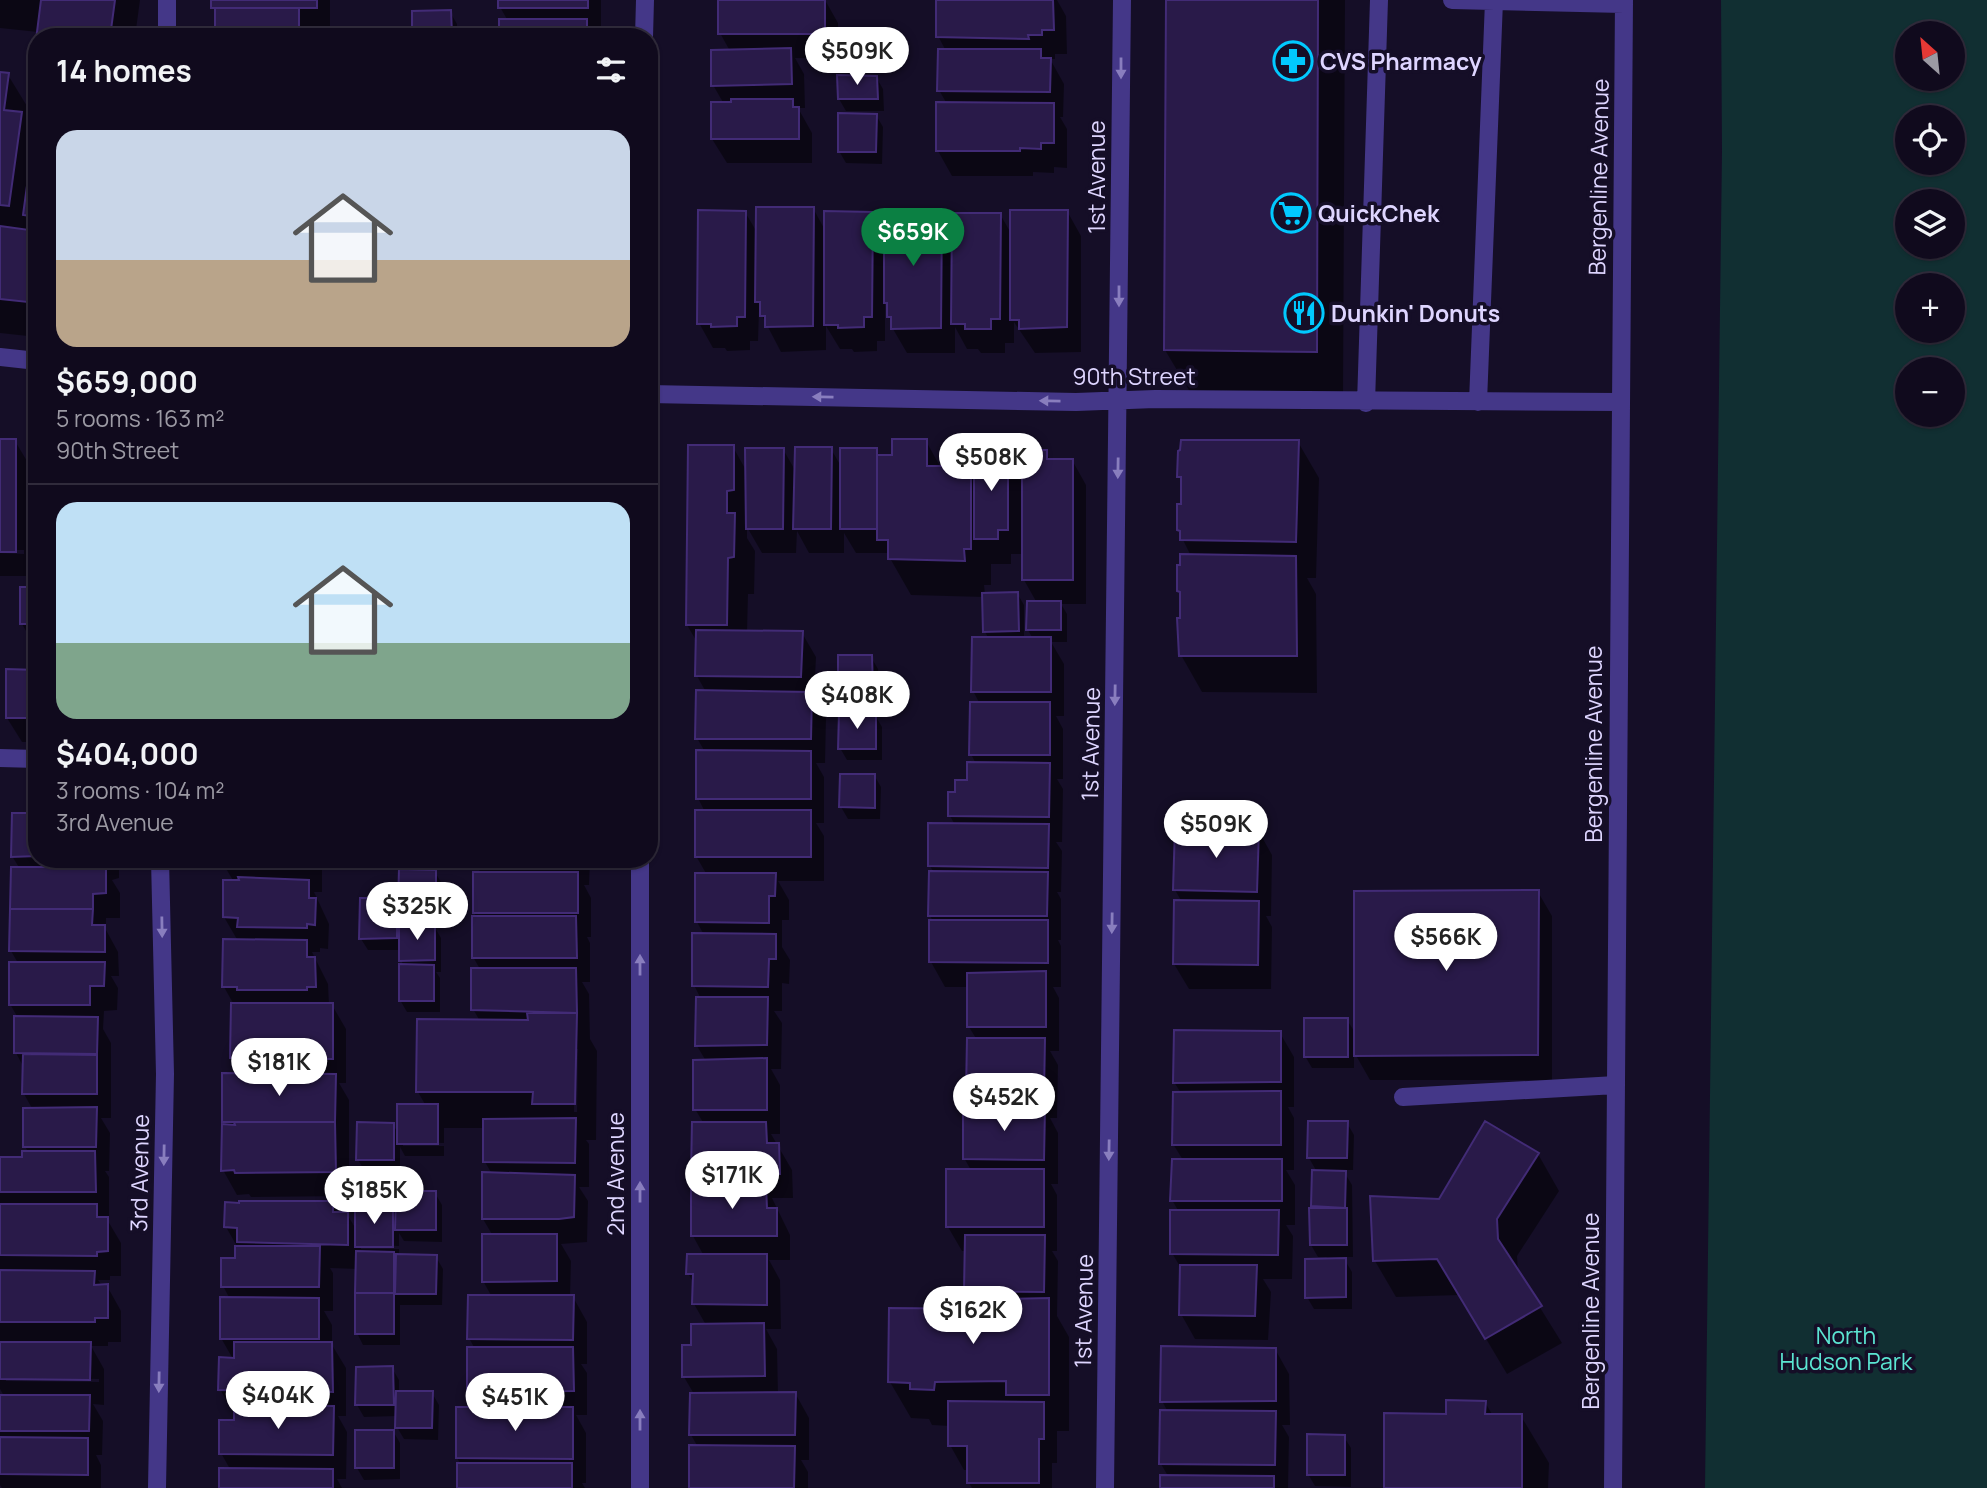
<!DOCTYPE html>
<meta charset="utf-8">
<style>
body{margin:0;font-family:Manrope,sans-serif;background:#191326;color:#f1f3f6;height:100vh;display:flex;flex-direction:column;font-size:26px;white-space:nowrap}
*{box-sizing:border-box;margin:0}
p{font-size:23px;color:#9c9aa4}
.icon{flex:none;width:38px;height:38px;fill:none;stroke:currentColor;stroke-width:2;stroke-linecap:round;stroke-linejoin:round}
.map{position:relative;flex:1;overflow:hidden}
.panel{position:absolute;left:28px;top:28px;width:630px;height:840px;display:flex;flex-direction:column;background:#100a1d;border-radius:28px;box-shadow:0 2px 5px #0004,0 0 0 2px #302b3b}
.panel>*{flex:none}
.needle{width:46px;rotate:333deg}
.fabs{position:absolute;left:1895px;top:21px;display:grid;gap:14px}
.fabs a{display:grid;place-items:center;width:70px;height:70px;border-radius:50%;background:#100a1d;box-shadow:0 2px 5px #0004,0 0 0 2px #302b3b;font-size:35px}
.price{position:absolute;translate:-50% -60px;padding:0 16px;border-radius:24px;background:#fff;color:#222;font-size:23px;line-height:46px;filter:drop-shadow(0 2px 4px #0008)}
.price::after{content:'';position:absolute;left:50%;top:42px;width:21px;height:16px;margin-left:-10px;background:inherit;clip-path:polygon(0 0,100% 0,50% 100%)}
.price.current{background:#0b8043;color:#fff}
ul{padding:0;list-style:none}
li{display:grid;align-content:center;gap:14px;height:371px;padding:0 28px}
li+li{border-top:2px solid #302b3b}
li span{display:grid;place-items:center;height:217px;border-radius:21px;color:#555}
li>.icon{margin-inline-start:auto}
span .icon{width:126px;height:126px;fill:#fffc;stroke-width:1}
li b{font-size:30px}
h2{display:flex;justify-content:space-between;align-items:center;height:84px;padding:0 28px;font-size:30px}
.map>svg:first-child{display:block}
</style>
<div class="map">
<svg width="1987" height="1488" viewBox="0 0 1987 1488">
<rect width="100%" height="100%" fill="#150e27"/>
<!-- green -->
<path fill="#112f32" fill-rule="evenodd" d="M1721 0H1987V1488H1705L1722 151ZM1908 33H1953V79H1908ZM1908 117H1953V163H1908ZM1908 201H1953V247H1908ZM1908 285H1953V331H1908ZM1908 369H1953V415H1908Z"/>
<!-- shadow -->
<path fill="#0007" fill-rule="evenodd" d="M0 0H140L135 37H38V32L0 28Z
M213 0H330V32H312V37H217V14L213 8Z
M500 0H601V32H593L596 37H500L508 21 500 7Z
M720 0H825L838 23V59L795 58 804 74 805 108H798L812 133V163H727L712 139 724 104 713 85 730 51 720 33Z
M938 0H1057L1066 16 1067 54H1055V59H1050L1064 84 1063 117H1060L1067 129V168L1054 167V173L1033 172V176H952L938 151V104H947L939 90 946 51 938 36Z
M1168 0H1345L1343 399 1193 397 1165 350Z
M450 12 457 24V37H416L414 34Z
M0 73 8 75 30 111 27 125 35 139 37 126V337L0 333Z
M876 77 883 89 884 111H846L839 99Z
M876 115 883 127 882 164 846 163 839 151Z
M813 208 826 232 872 213 886 237 941 211 953 232 1000 214 1012 235 1067 211 1081 236V352L1035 353 1014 322V343H1005V353H981L978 349H967L955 327V353H907L893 329 889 317V302H885V341H877V351L854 352 852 349H840L826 326V350L781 352 759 310 758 341H750V350L727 351 725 348H713L699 323 745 212 758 234Z
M0 441H15L30 466 29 576H0V553L24 554V550H0Z
M926 441 941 468H970L976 478 1007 452 1024 480 1046 452 1050 460H1072L1086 485V604H1061L1067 614V642H1051L1064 664V716H1056L1063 729V779H1057L1063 789 1062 842H1056L1062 851 1061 892H1057L1061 899V940H1058L1061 946V987H1053L1059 998V1051H1050L1058 1065 1057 1118H1050L1058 1133V1184H1051L1057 1195V1251H1052L1058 1261 1057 1316 1069 1337V1431H1057V1463H1052V1488H972L969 1483V1470H964L950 1445V1426L932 1425 929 1419 911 1418 890 1382 978 1310 966 1290V1251H962L948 1227 971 1170 964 1158 977 1107 968 1092 977 1040 969 1027V987H945L931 962 933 921 930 916 934 873 930 866 955 825 950 816 956 794 968 782 976 764 971 754 980 704 973 691 989 639 985 632 984 597 911 595 887 553H856L844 533V553H809L797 531 796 553H762L747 527V538L755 551 754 594H748L747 632 802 633 816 657 814 698 826 718 825 763H816L824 777V823H816L824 836V881H778L789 900V920H782V947L790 960 789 984 782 983V1011H774L782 1023 781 1069H771L780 1085V1134H771L792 1170 793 1198H772L790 1235V1260H769L780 1280 781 1329H766L777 1349 778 1394 795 1393 809 1418V1460H801L808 1472V1488H690L698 1447 691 1435 694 1394 684 1377 693 1347 706 1325 694 1304V1284L688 1273 704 1256 693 1236 700 1186 693 1173 704 1124 695 1109 706 1061 697 1046 701 999 694 985 704 935 697 922 707 875 696 856 705 812 698 798 705 752 697 738 706 692 697 676V642L687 625 733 447 747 472 783 449 796 472 831 449 842 468 876 450 880 456 894 457ZM1011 554H1024V580L1037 603 1028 630 1033 639H1024V605L1017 593 985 594 984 585H991V564H1011Z
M1298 442 1319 478 1316 578H1307L1316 594 1317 693 1202 692 1181 655 1182 596 1179 591 1191 556 1178 530 1182 506 1183 482 1179 476Z
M37 588V636H29L22 624Z
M871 657 878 669 879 702H847L840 690Z
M37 671V742H22L7 718Z
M875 715 882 727V760H847L840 748Z
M874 775 881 787 880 819H848L841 807Z
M37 815V859H119V878L112 880 120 893V918H106V930L118 952 119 976H111L118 988 117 1010 104 1011 103 1029 111 1043V1118H101L110 1133 109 1171H105L109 1177V1216H105L121 1243V1276H110V1280H98L102 1286H107L121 1311V1342H108V1346H91L104 1369V1405L93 1404 103 1421 102 1455H96L101 1465V1488H2L0 1485V1396H4L0 1389V1159H23L28 1152 25 1146 33 1110 24 1094V1068L16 1053 18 1018 10 1004 18 963 11 951 20 869 12 856ZM6 1377 99 1379V1382L6 1381Z
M1258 830 1272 855 1271 916H1266L1272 927 1271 989H1189L1174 964 1175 902H1182L1175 890Z
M225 859H322V892H314L329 924 328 949 320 948V952H312L328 984 329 1005H332L346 1029V1083H339L349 1100V1196L251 1197 249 1194 237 1195 223 1170 227 1126 224 1121 242 1075 232 1058 233 1003 224 987 238 941 224 917 234 882 225 867Z
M474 859H590L589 885H584L591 898V937H587L590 943V982H582L589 994 590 1039 597 1051 596 1140H586L589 1144V1187H579L588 1201 587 1242 561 1244 571 1261 570 1297H573L587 1322V1364H581L587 1373V1415H576L586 1433V1483H582L585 1488H458L461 1465 457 1458 479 1408 469 1391 475 1349 469 1338 492 1297 483 1281 493 1236 483 1219 492 1174 485 1162V1128H444V1143L403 1142V1146H444V1156H405L400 1147V1172L365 1171 358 1160 393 1125 399 1134 426 1106 418 1092 480 1021 473 1009 480 969 473 957 477 918 474 913 481 874ZM575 1049H578L577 1112H574Z
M400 871 435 872 442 884V916H407L403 909V926H434L441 938V972H436L440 978V1012H407L400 1000 404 966 401 960V950H368L361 939 396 900 400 908Z
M1538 892 1552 916V1080H1370L1354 1052V1068H1312L1305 1056 1347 1020 1356 1034Z
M1280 1033 1294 1057V1107H1288L1294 1118V1170H1286L1295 1185V1225H1286L1293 1236 1292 1279H1263L1271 1292 1268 1340 1195 1339 1181 1314 1182 1270 1172 1253 1179 1212 1172 1200 1183 1160 1173 1144 1181 1093 1174 1082Z
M1347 1123 1354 1135 1353 1170H1343L1352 1185 1353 1257H1343L1352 1272V1309H1314L1307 1297 1327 1257H1318L1311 1245 1315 1210 1312 1206 1317 1172 1309 1158Z
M1538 1154 1559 1191 1517 1256 1518 1272 1562 1343 1507 1374 1460 1295 1396 1297 1375 1261 1440 1200Z
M435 1193 442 1205V1242L404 1241 399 1233V1246L361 1245V1249H399V1256L436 1257 443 1269 442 1305H400V1345H363L357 1333 358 1269 330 1268 333 1273V1311H324L332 1325V1345L346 1368V1416H338L347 1432 346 1479H337L342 1488H220L230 1469 221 1453 236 1422 234 1414 220 1389 233 1359 221 1338 230 1299 223 1286 237 1260 238 1248 226 1227 332 1203 338 1213 347 1214 357 1231 392 1207 397 1215Z
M1275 1349 1289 1374 1290 1425H1282L1289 1437 1288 1488H1162L1168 1476 1161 1464 1168 1412 1162 1401Z
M392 1368 399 1380V1393H432L439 1405 438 1440 404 1439 397 1427V1416L364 1417 357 1405Z
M1485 1402 1493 1416H1521L1549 1463 1548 1488H1385L1448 1415Z
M393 1431 400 1443V1479L364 1480 357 1468Z
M1344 1437 1351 1448V1487L1315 1486 1308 1474Z"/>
<!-- building -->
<path fill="#291a49" stroke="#422b76" stroke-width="2" d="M41 0H115L110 37H37V81L31 80Z
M211 0H317V8H211Z
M498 0H588V8H498Z
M718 0H825V34H718Z
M936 0H1053L1054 30H1042V35H1028L1029 39 936 37Z
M1166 0H1318L1317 352 1164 350Z
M215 8H299V37H215Z
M451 10 452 34H412V11Z
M499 19H587V37H499Z
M791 48 792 84 711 86V50Z
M938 49H1041V58H1051L1050 92 937 91Z
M0 72 9 73 4 110 22 112 9 206 0 205Z
M837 75 877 76 878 99H838Z
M731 99H793V107H799V139H711V102H731Z
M936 102 1054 103V143H1041V149L1020 148V151H936Z
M37 113V217L23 215Z
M838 113 877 114 876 152H838Z
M756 207H814L813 326 765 327V316H760V302H755Z
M698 210 746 211 745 317H737V326L711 327V324H697Z
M884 210H942L941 328 891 329V317H887V303H884Z
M1010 210H1068L1067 327 1019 329V320H1010Z
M824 211 873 212 872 317H864V327L838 328V325H824Z
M952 213H1001L1000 319H991V329H965V324H951Z
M0 226 37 231V303L0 299Z
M33 427H37V518H32Z
M0 439H16V552H0Z
M892 439H927V466H971V549H964L965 561 888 559V540H877V455H892Z
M1181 440H1299L1296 542 1180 540V531L1177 530V504H1181V477H1177L1178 451 1180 450Z
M688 445H734V490L727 491V513H735L734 557 728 558 727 625H686Z
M795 447H832L831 529H793Z
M745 448H784L783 529H746Z
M840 448H877V529H840Z
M974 450H1008V530H998V539H974Z
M1022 450H1047V459H1073V580H1022Z
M1180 554 1296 556 1297 656H1179L1177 618H1180V592L1177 591V565H1180Z
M20 587H37V624H20Z
M1018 592 1019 631 983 632 982 593Z
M1027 601H1061V630H1026Z
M696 630 803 631 801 677 695 676Z
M972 637H1051V692H971Z
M838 655H872L873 690 838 691Z
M6 669 37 670V718H6Z
M696 690 812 692 811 739H695Z
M970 702H1050V755H969Z
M839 713 876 714V749H838Z
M696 750 811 751V799H696Z
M967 762 1050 763 1049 817 948 816V792H955V780H967Z
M840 774H875V808L839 807Z
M695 810H811V857H695Z
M12 813H37V856L11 857Z
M928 823 1049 824 1048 868 928 866Z
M1175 827 1259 829 1257 892 1173 890Z
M224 859H309L308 867 223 868Z
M472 859H576V861H472Z
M11 867H106V893L93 894V909H10Z
M399 869 436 870V905H398Z
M929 871 1048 872 1047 916H928Z
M473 872H578V913H473Z
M695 873H776L775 896H769V923L695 922Z
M238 877 309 880V898H316L315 925 307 924V928L237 927 238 918 223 917V880H239Z
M1539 890 1538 1055 1354 1056V891Z
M360 898H397V938L359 939Z
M1174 900 1259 901 1258 965 1173 964Z
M10 909H93L92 925H105V952L9 951Z
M472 916H576L577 958H472Z
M929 920H1048V963L929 962Z
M399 924H435V960L399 961Z
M692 933 776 934V959H769L768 987 692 986Z
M223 939 307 940V957H315L316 987H307V990H237V987H222Z
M9 962H105L104 986H90V1005H9Z
M399 964 434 965V1001H399Z
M471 968H576L577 1013 471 1010Z
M1046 971V1027H967V973Z
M696 997H768L767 1045 695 1046Z
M231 1003H333V1059L230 1058Z
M527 1013H577L575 1104H532L533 1092H416L417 1019 528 1020Z
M14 1016 98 1017 97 1054 14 1053Z
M1304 1018H1348V1057H1304Z
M1174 1030 1281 1031V1082L1173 1083Z
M967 1038H1045L1044 1094 966 1093Z
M23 1054 97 1055V1094H22Z
M767 1058V1110H693V1060Z
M222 1073 336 1074 335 1122H222Z
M1281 1091V1145H1172L1173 1092Z
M397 1104H438V1144H397Z
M963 1105 1045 1107 1044 1160 963 1159Z
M97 1107 96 1147H23V1108Z
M576 1118 575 1163 483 1162V1119Z
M1308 1121H1348L1347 1158H1307Z
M1485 1121 1539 1153 1497 1219 1498 1239 1542 1306 1485 1339 1437 1259 1373 1261 1370 1196 1439 1199Z
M234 1122H335L336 1172 235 1173 234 1170 221 1171 222 1124 235 1125Z
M357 1122 394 1123V1160H356Z
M692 1122H766L767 1143H779L780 1174H691Z
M22 1151H95L96 1192H0V1157H22Z
M1172 1159H1282V1201H1170Z
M946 1169H1044V1227H946Z
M1312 1170 1346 1171 1345 1208 1311 1206Z
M482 1172 575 1175 574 1217 559 1219H482Z
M691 1185H766L767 1208H777V1236H691Z
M396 1191H436V1230H395Z
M239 1201H333V1212H348V1245L237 1242V1228L224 1227 225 1202 239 1203Z
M0 1204H97V1217H108V1251L97 1252V1256L0 1255Z
M355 1204 393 1205V1247H355Z
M1309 1208H1347V1245H1310Z
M1170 1210H1279L1278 1255 1170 1254Z
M482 1234H557V1281L482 1282Z
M965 1235H1045L1044 1292 964 1291Z
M235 1246H320L319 1287H221V1258H235Z
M356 1251 394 1252V1293H355Z
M396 1254 437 1255 436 1294H395Z
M687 1254H767V1305L692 1304 693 1274H686Z
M1346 1258V1297L1305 1298V1259Z
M1180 1265H1257L1255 1316 1179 1315Z
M0 1270 95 1271 94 1285 108 1284V1318H95V1322H0Z
M355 1293H394V1334H355Z
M468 1295H574L573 1340 467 1339Z
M220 1297 319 1298V1339H220Z
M1049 1298V1395H1006V1381L935 1382 934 1390 910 1389V1383L888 1382 889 1308 1000 1309V1299Z
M764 1323 765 1376 682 1377V1345H691V1324Z
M0 1342H91L90 1380 0 1379Z
M234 1342H332L333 1392 218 1390 219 1357 234 1358Z
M1161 1346 1276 1348V1401L1160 1402Z
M467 1347H573L574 1391 467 1392Z
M393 1366 394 1405H355L356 1367Z
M396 1391H433L432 1428H395Z
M796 1392 795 1435H689L690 1393Z
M0 1395H90L89 1431H0Z
M1446 1400 1486 1401 1485 1414H1522V1488H1384V1413L1446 1414Z
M948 1401 1044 1402V1439H1039V1483H967V1446H948Z
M234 1405 334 1406 333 1455 219 1454V1420H234Z
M456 1407H573V1459L456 1458Z
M1160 1410 1276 1411 1275 1465 1159 1464Z
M355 1430H394V1468H355Z
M1307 1434 1345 1435V1475H1307Z
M0 1437 88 1438V1475L0 1474Z
M689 1445 795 1446 794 1488H689Z
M457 1463H572V1488H457Z
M219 1468 333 1469V1488H219Z
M1160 1475 1274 1476V1488H1160Z"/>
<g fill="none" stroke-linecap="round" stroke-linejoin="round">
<!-- minor -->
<path stroke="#443788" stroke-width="18" d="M1452 0 1624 4
M167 37V0
M644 37 645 0
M0 357 37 361
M649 394 1076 402 1155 399 1620 402
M1478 402 1494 1
M1366 403 1379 0
M0 758 37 759
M640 859V1488
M1403 1097 1616 1085
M157 1488 165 1074 160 859
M1105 1488 1122 0
M1613 1488 1624 0"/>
</g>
<!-- one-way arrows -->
<defs><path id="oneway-solid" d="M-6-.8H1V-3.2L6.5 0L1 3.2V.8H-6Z" transform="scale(1.75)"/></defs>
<g fill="#897ebe">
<use href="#oneway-solid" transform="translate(1121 68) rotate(90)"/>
<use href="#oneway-solid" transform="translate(1119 296) rotate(90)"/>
<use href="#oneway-solid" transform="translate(823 397) rotate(-179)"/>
<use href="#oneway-solid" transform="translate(1050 401) rotate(-179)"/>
<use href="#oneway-solid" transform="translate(1118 468) rotate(91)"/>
<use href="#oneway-solid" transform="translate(1115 695) rotate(91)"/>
<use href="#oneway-solid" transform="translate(1112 923) rotate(91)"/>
<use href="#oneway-solid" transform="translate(162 927) rotate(89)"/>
<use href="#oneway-solid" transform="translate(640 965) rotate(-90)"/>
<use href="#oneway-solid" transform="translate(1109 1150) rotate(91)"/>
<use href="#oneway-solid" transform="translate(164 1155) rotate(91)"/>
<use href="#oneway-solid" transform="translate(640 1192) rotate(-90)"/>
<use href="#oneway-solid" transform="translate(159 1382) rotate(91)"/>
<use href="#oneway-solid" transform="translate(640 1420) rotate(-90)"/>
</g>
<!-- icons -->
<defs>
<g id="pharmacy-ring" transform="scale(2.0125)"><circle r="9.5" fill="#150e27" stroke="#01c9ff" stroke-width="1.5"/><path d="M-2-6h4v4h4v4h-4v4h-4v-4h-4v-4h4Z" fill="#01c9ff"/></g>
<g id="supermarket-ring" transform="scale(2.0125)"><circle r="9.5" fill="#150e27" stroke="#01c9ff" stroke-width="1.5"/><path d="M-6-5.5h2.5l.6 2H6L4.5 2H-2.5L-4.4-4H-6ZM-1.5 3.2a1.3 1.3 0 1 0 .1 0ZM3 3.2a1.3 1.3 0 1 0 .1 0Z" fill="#01c9ff"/></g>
<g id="restaurant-ring" transform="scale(2.0125)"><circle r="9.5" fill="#150e27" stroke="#01c9ff" stroke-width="1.5"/><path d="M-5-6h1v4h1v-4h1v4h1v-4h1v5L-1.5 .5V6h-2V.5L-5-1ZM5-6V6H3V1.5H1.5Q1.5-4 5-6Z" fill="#01c9ff"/></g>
</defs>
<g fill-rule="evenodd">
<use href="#pharmacy-ring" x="1293" y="61"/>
<use href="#supermarket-ring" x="1291" y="213"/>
<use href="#restaurant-ring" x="1304" y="313"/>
</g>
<g text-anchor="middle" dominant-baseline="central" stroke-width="7" stroke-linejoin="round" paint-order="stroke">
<!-- poi labels -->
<g font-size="23" font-weight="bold" fill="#ded5ff" stroke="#150e27" text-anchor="start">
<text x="1320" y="61">CVS Pharmacy</text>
<text x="1318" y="213">QuickChek</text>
<text x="1331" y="313">Dunkin' Donuts</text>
</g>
<!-- street labels -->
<g font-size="23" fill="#ded5ff" stroke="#150e27">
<text transform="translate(1096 177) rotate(-90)">1st Avenue</text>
<text transform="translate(1598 177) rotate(-89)">Bergenline Avenue</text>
<text x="1134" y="376">90th Street</text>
<text transform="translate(1090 744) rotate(-89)">1st Avenue</text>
<text transform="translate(1593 744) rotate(-90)">Bergenline Avenue</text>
<text transform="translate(139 1173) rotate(-89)">3rd Avenue</text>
<text transform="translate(615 1174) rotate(-90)">2nd Avenue</text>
<text transform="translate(1083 1311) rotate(-89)">1st Avenue</text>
<text transform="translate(1590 1311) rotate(-90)">Bergenline Avenue</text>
</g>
<!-- park labels -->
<g font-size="23" fill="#5be5d2" stroke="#150e27">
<text x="1846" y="1335">North<tspan x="1846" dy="26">Hudson Park</tspan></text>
</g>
</g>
</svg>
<div class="fabs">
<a><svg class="needle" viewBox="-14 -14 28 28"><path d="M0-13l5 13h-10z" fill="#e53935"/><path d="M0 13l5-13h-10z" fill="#9c9aa4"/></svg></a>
<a><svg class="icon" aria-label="locate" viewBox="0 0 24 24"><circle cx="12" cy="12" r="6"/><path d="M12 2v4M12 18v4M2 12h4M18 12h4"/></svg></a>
<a><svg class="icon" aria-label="layers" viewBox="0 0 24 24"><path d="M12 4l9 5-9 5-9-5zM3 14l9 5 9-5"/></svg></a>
<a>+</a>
<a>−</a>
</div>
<b class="price" style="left:857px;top:87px">$509K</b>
<b class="price current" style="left:913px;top:268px">$659K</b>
<b class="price" style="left:991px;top:493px">$508K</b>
<b class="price" style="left:857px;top:731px">$408K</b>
<b class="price" style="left:1216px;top:860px">$509K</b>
<b class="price" style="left:417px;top:942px">$325K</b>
<b class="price" style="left:1446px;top:973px">$566K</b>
<b class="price" style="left:279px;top:1098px">$181K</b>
<b class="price" style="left:1004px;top:1133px">$452K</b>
<b class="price" style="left:732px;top:1211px">$171K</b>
<b class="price" style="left:374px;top:1226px">$185K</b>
<b class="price" style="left:973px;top:1346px">$162K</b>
<b class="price" style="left:278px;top:1431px">$404K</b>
<b class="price" style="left:515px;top:1433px">$451K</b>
<section class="panel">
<h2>14 homes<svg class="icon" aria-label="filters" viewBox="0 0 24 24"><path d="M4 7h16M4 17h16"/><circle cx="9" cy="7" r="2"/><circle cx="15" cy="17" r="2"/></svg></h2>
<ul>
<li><span style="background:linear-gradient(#c9d6e8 60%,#b9a48a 0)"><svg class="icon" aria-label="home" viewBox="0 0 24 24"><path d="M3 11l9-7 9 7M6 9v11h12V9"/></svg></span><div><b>$659,000</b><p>5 rooms · 163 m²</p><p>90th Street</p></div></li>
<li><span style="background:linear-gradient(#bfe0f5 65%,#7fa58c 0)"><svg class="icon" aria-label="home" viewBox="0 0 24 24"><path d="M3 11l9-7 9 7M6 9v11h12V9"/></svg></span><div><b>$404,000</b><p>3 rooms · 104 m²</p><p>3rd Avenue</p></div></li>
</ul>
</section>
</div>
